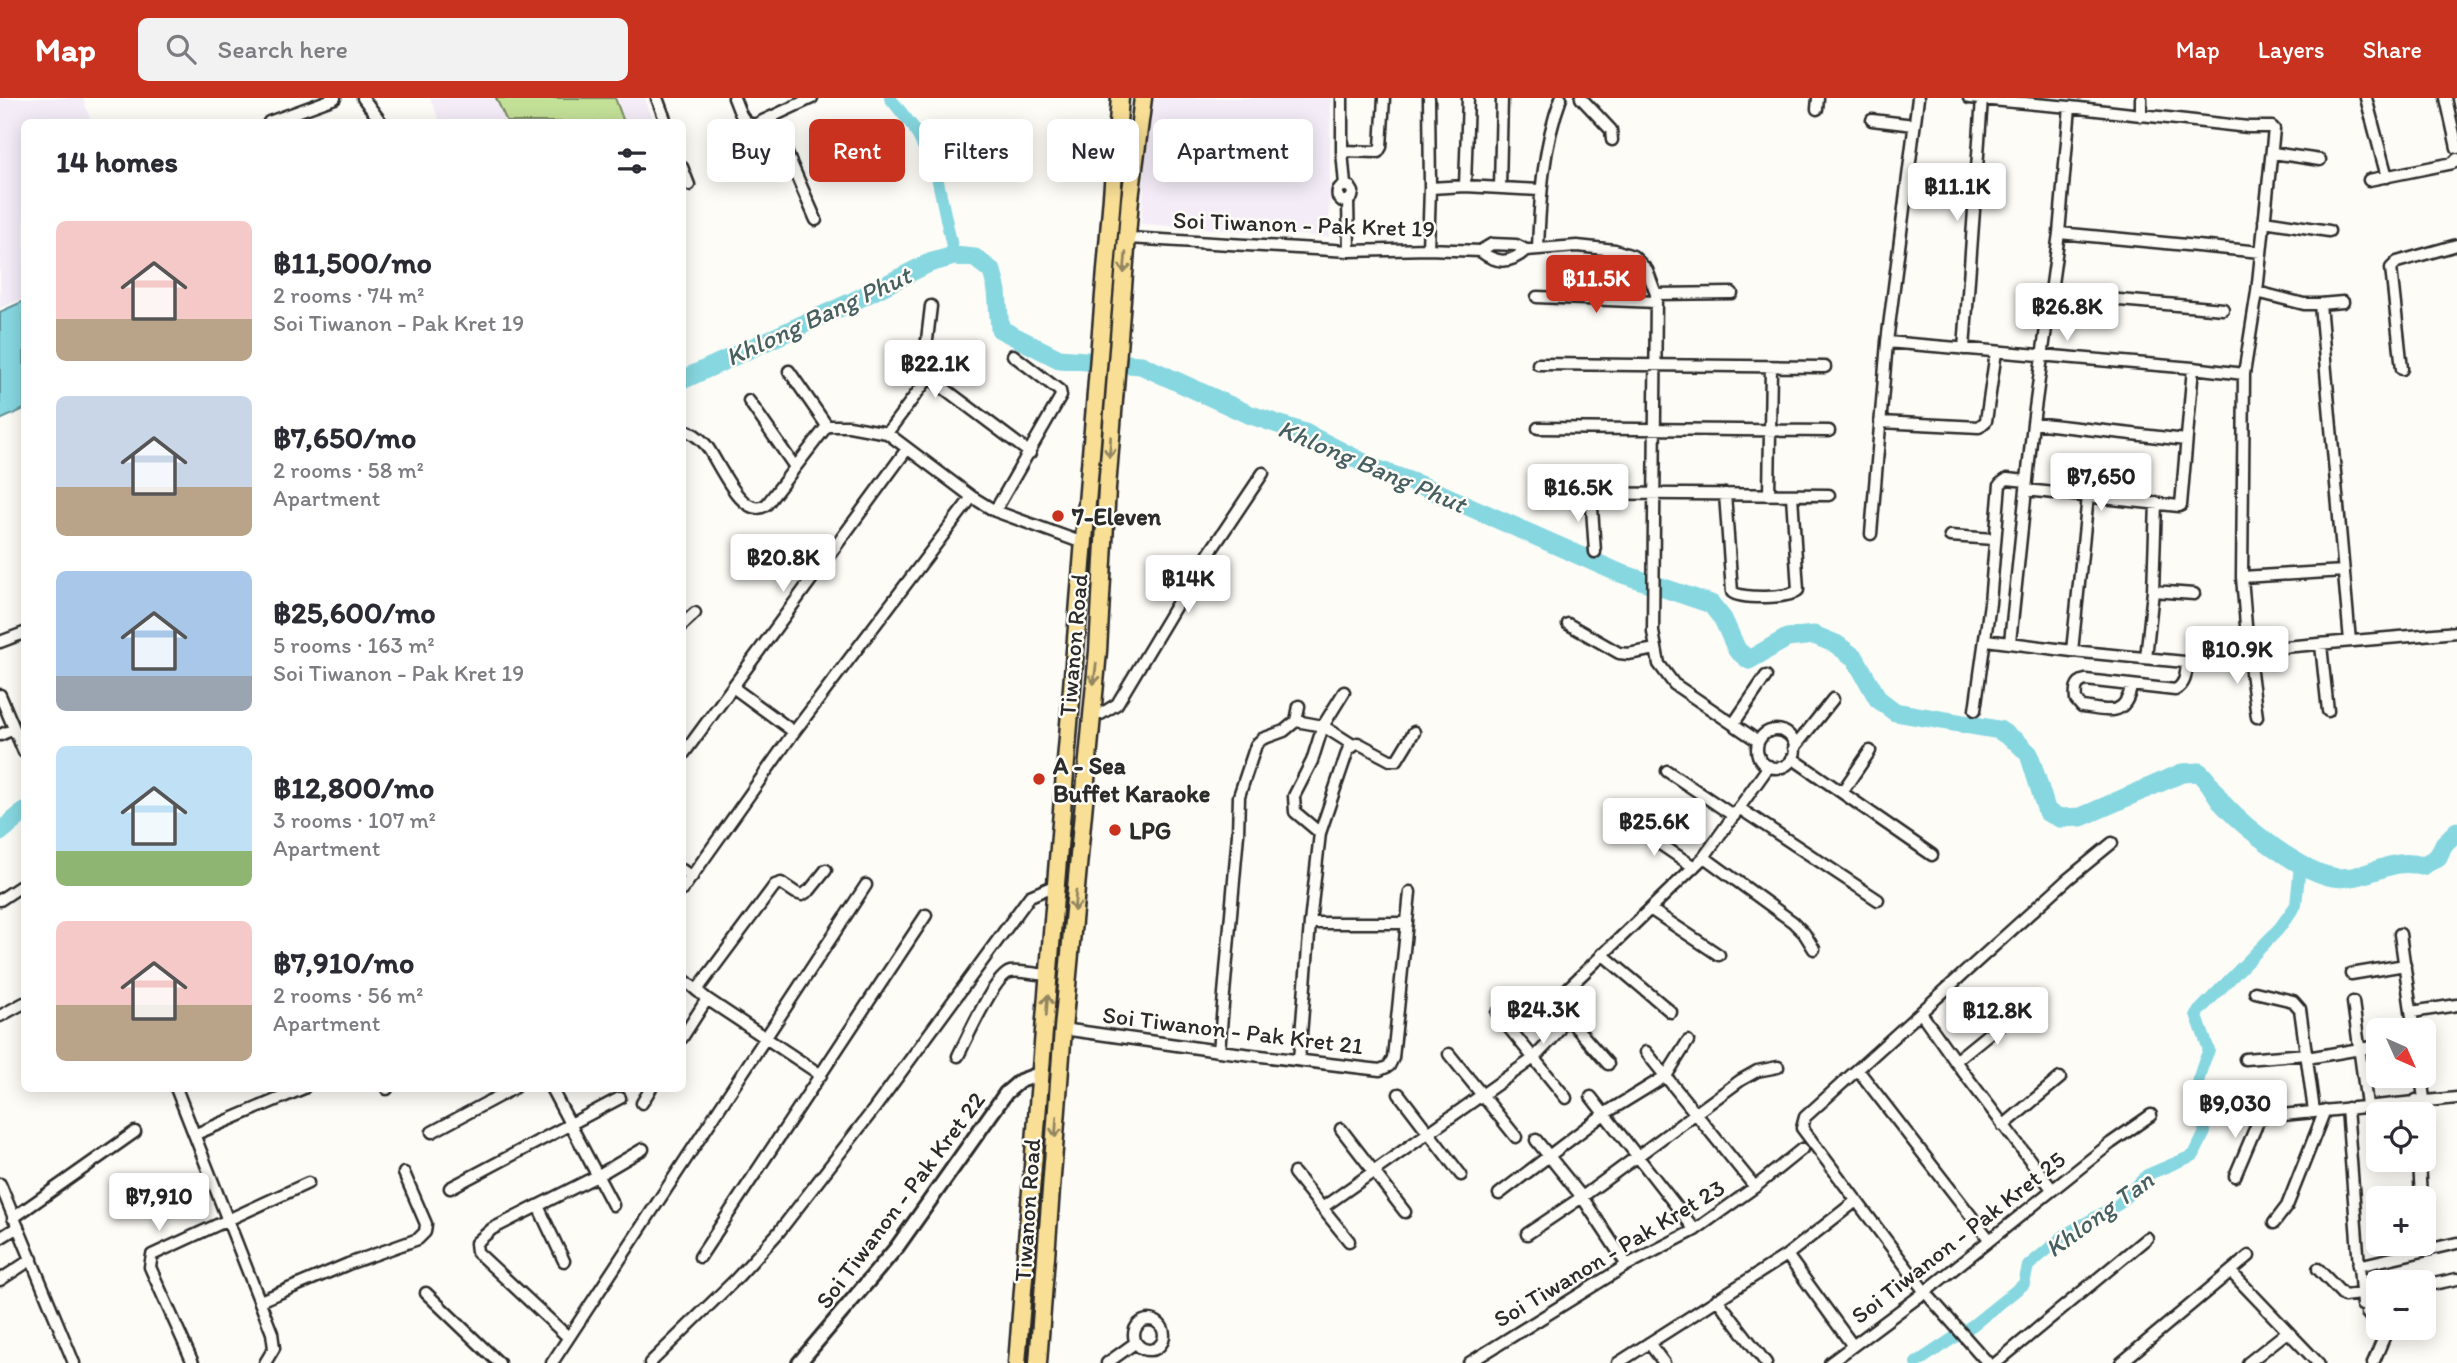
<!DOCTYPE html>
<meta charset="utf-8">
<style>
body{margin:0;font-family:Itim,sans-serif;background:#f2f2f3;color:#2b2b33;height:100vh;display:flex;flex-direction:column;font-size:26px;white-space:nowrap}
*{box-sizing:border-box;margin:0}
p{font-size:23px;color:#7c7c81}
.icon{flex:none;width:38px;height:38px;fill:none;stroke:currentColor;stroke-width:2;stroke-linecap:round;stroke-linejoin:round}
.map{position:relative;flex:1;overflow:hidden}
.panel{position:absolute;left:21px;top:21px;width:665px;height:973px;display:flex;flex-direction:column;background:#fff;border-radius:10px;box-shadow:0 4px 18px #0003}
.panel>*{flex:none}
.hud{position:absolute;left:707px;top:21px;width:665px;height:63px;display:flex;gap:14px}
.needle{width:46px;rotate:135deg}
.tools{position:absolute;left:2366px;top:920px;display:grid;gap:14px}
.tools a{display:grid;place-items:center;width:70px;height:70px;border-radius:10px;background:#fff;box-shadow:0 4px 18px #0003;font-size:35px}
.price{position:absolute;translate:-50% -60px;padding:0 16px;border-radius:7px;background:#fff;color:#222;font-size:23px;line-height:46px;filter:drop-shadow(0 2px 4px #0008)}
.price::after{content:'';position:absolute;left:50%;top:42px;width:21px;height:16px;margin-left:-10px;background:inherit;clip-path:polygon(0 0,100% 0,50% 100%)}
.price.on{background:#c8321e;color:#fff}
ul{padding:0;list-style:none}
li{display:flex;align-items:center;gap:21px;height:175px;padding:0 35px}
li span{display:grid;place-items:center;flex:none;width:196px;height:140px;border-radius:10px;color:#555}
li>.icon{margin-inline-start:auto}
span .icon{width:84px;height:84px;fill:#fffc;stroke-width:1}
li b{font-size:30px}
h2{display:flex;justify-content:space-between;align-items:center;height:84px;padding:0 35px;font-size:30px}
.chip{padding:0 24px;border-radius:10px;background:#fff;box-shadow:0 4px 18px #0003;font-size:24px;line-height:63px}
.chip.on{background:#c8321e;color:#fff}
header{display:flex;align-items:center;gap:42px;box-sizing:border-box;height:98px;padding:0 35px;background:#c8321e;color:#fff}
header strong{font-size:33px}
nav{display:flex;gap:38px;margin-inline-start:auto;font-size:24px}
.search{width:490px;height:63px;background:#f2f2f3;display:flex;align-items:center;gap:18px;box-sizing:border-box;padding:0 24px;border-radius:10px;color:#7c7c81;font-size:26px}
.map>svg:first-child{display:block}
</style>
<header>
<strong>Map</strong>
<div class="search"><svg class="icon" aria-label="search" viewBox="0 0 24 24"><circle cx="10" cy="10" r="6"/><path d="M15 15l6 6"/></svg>Search here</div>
<nav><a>Map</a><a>Layers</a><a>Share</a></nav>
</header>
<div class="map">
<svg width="2457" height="1265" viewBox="0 0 2457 1265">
<rect width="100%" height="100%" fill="#fdfcf7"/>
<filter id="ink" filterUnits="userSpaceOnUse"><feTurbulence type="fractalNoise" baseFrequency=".0143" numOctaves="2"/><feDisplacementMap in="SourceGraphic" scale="14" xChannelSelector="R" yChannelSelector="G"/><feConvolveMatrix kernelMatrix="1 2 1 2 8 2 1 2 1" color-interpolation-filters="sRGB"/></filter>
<g filter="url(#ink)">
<!-- built -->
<path fill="#f4edf8" d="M0 0H83L91 24H24V200L0 210Z
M430 0H645L654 24H440Z
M1151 0H1331L1329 139 1141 126Z"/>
<!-- green -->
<path fill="#c3e097" stroke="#778661" stroke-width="2" d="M496 0H615L624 24H507Z"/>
<!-- water -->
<path fill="#87d7e0" stroke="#629298" stroke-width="2" d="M24 203V311L0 322V214Z"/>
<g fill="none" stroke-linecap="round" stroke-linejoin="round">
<!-- canal -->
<path stroke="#87d7e0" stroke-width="12" d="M890 0 914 30 936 74 954 158
M1916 1265 1973 1227 2024 1186 2028 1168 2066 1136 2119 1106 2147 1077 2194 1057 2205 1034C2195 998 2193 988 2209 952L2196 916 2278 832 2296 807 2300 767"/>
<!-- river -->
<path stroke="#87d7e0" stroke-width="19" d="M682 282 852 204 929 165 954 158 975 160 992 173 997 193 1000 231 1059 261 1141 267 1248 316 1305 335 1376 371 1425 389 1617 474 1711 506 1723 521 1737 552 1749 562 1787 540 1814 537 1836 546 1855 560 1878 601 1895 614 1999 632 2017 644 2029 656 2047 714 2060 720 2081 719 2182 675 2199 674C2211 684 2215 697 2225 708 2246 731 2302 774 2333 779 2365 785 2391 757 2422 768L2438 759 2444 746 2457 733
M0 734 24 714"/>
<!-- minor casing -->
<g stroke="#2b2b2b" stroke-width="15">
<path id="minor" d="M363 0 381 24
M657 0 666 24
M734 0C739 11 741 25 754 27L812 0
M1342 0V53L1378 54 1381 49 1384 0
M1429 0 1430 90
M1581 0 1611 32 1612 42
M1969 0 2070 9 2248 29H2272L2274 31 2257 194 2244 276 2242 479 2248 552 2257 619
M2366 0 2387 79
M2446 0 2457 50
M1817 11 1818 0
M2141 18V0
M771 19 816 122
M1872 22 1914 27
M269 24 335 0
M1342 53 1345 87
M2273 55 2320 62
M682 69 689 87
M2369 82 2453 65 2457 61
M1465 88 1468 0
M1500 90 1502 0
M1348 103H1342L1338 99C1336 90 1342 86 1350 89L1353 94 1352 99 1348 103 1349 153
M2264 123 2329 133
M2059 135 2261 154
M1128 140 1349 153 1428 151 1480 153 1492 146 1516 147 1526 152 1577 148 1615 152 1633 158 1647 172 1656 196 1653 534 1659 566 1674 586 1758 643
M1538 150C1540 100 1543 48 1561 0
M1428 151 1430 90 1465 88 1540 92
M1480 153C1497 166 1510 166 1526 152
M2257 194 2304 206H2320L2350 543
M1656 196 1732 195
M2050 196 2223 211
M1537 199 1656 204
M2320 206 2343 204
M931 208 925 259 929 279 1030 355
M1887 244 2193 270 2244 276
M1964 251 1982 1
M1538 266 1825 269
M2402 271 2391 170 2397 164 2457 147
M789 273 827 328
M749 303 795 369
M1880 324 1979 329 1986 323 1996 254
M2033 325 2186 342
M1538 330 1829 333
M682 331C692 334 699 339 706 347 718 362 743 426 767 406L827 328H849L887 335 972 399 995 413 1083 445
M887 335 929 279
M2026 392 2179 408 2181 407 2193 270
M1543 395 1829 397
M1591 395 1595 454
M1725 396 1732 494C1741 501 1790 501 1798 492L1792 397
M1769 397 1771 269
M995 413 1061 298 1060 293 1013 257
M1871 436 1887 244 1918 0
M1950 438 1994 441
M2242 479 2344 473
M2153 493 2194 496
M1568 526 1619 555 1628 556 1656 551
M682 527 695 515
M1986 542 2072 553 2205 566
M0 544 24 535
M2010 544 2033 325 2059 135 2070 9
M2321 547 2328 613
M2248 552 2457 534
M2072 553 2088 398
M2146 560 2153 493 2156 405
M2131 589C2125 620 2107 612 2082 609L2076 602C2075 593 2075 584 2086 582L2175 592C2186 586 2186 576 2187 565
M734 590 794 634
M1344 594 1323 628 1312 663 1294 698 1295 714 1320 735 1348 652 1358 645 1390 662H1397L1414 634
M0 597 24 654
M1975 612 1990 505 2000 386 2007 381 2027 383
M1090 616H1101L1117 606 1190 484 1263 375
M1296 623 1323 628 1353 647
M1734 625 1766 578
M1757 651a19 19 0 1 1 38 0a19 19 0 1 1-38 0Z
M0 637 14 631
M1794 650 1833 601
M682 658 907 351
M1792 660 1932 757
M1667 673 1734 718
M1842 694 1870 653
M1739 710 1878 802
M1631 726 1694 769
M1704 759 1793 824 1804 835 1814 851
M682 772 692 779
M682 792 794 634 972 399
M0 802 24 786
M1650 811 1719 857
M1310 825H1407
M2400 836 2414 933
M1602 856 1671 914
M2351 876 2405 867
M682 880 707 901 821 977
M697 892 775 787 781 785 796 795 802 797 810 792 826 772
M2255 894 2293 903 2300 911 2314 1013
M2353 904 2367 1007
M2412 914 2457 907
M1497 915 1566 1000
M1921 915 1955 963 2052 1091
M1565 917 1608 966
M0 918 24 905
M1063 931 1219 953 1380 972 1389 968 1393 960 1410 794
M682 940 707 901
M1219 953 1238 736 1239 698 1256 647 1262 641 1284 633 1296 623 1299 608
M1646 954 1755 1089
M1449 956 1516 1039
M958 958C966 943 994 878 1010 874 1021 872 1037 877 1049 877
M2307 960 2378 948
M2245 961 2307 956
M1299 962 1310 825 1320 735
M1955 963 2019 911
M1858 972 1989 1141
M2421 978 2424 1001
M176 990 272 1235 274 1250 265 1265
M551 990 613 1107
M387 991V990
M1399 996 1461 1077
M1591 999 1695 1132
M2416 1002 2417 1017
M642 1005 651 990
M2347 1010 2362 1207
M2232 1014 2251 1020 2457 1000
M2003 1028 2060 980
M1341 1031 1405 1114
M432 1034 514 990
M196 1036 304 990
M1536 1042 1582 1099 1627 1167
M2419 1062 2421 1101
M1294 1075 1349 1143
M2235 1078 2260 1019
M0 1086 74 1265
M450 1090 620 1000
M1499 1096 1604 1016 1666 978 1688 943
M538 1108 564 1163
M1322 1110 1534 960C1557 935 1567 932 1563 895L1704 759 1769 668
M13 1120 135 1034
M2274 1125 2287 1108 2325 1012
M1527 1136 1582 1099 1741 982 1757 973 1778 969
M0 1140 18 1129
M1787 1157 1853 1248
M700 1159 926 817
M2358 1168 2457 1145
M2318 1171 2344 1198 2367 1195
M2231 1174 2318 1265
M0 1182 32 1161
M2424 1188 2457 1181
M426 1195 499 1265
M1717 1201 1766 1265
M260 1203 348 1166 418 1141 425 1134 426 1126 404 1075
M2377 1207 2378 1208
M2367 1215 2378 1228
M1134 1237a15 15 0 1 1 30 0a15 15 0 1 1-30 0Z
M568 1239 477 1154 476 1145 492 1131 597 1078 643 1051
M1649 1245 1664 1265
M193 1265 150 1169 152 1157 308 1085
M552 1265 866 787
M650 1265 736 1181 778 1135 874 1011 1030 798 1056 787
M1107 1265 1135 1245
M1469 1265 1627 1167 1695 1132 1755 1089 1802 1051
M1618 1265 1787 1157 1856 1103
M1830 1265 1925 1194 2111 1045 2151 1017
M1988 1265 1925 1194 1802 1030 1805 1019 2068 781 2112 745
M1996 1265 2147 1140
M2121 1265 2249 1158
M2248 1265 2287 1234
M2373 1265 2388 1230"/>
</g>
<!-- tertiary casing -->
<g stroke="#2b2b2b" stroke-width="18">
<path id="tertiary" d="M799 1265 897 1149 1006 995 1020 983 1042 975"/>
</g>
<!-- primary casing -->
<g stroke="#2b2b2b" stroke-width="21">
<path id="primary" d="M1017 1265 1120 0
M1038 1265 1063 931 1098 553 1107 390 1130 101 1143 0"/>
</g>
<!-- minor -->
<use href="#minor" stroke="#fdfcf7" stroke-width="10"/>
<!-- tertiary -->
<use href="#tertiary" stroke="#fdfcf7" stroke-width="12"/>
<!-- primary -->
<use href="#primary" stroke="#f9df96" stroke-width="16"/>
</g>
<!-- one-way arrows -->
<defs><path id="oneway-shaft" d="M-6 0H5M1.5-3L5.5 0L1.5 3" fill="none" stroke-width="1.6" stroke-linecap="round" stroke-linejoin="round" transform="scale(1.75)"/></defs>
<g stroke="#928560">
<use href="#oneway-shaft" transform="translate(1125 165) rotate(95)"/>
<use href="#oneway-shaft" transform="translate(1110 349) rotate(94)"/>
<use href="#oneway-shaft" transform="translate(1095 576) rotate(97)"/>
<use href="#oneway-shaft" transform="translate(1075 803) rotate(95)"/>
<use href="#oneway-shaft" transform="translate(1047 907) rotate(-86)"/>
<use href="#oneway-shaft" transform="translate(1056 1029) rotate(94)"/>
</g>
</g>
<!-- markers -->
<g fill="#c8321e" stroke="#fdfcf7" stroke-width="2.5">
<circle cx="1058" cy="418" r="7"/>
<circle cx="1039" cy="681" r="7"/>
<circle cx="1115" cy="732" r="7"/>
</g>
<g text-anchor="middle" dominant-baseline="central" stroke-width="5" stroke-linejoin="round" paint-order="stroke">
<!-- street labels -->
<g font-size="24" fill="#2b2b2b" stroke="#fdfcf7">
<text transform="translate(1304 126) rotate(2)">Soi Tiwanon - Pak Kret 19</text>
<text transform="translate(1073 547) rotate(-85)">Tiwanon Road</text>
<text transform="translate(1233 932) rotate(7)">Soi Tiwanon - Pak Kret 21</text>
<text transform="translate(900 1102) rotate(-53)">Soi Tiwanon - Pak Kret 22</text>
<text transform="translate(1027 1112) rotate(-86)">Tiwanon Road</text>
<text transform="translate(1958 1139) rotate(-38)">Soi Tiwanon - Pak Kret 25</text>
<text transform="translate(1609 1155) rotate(-31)">Soi Tiwanon - Pak Kret 23</text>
</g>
<!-- poi labels -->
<g font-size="24" font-weight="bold" fill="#2b2b2b" stroke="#fdfcf7" text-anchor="start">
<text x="1072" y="418">7-Eleven</text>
<text x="1053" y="667">A - Sea<tspan x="1053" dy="28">Buffet Karaoke</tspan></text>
<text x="1129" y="732">LPG</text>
</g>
<!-- water labels -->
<g font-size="26" font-style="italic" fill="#475f61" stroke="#fdfcf7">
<text transform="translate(818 218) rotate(-25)">Khlong Bang Phut</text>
<text transform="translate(1372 368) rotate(23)">Khlong Bang Phut</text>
<text transform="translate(2099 1116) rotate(-36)">Khlong Tan</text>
</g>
</g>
</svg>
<div class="tools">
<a><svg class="needle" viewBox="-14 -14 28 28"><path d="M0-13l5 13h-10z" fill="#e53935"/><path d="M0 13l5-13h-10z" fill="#7c7c81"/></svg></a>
<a><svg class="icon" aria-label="locate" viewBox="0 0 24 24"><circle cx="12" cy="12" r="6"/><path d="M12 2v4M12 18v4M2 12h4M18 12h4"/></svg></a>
<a>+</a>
<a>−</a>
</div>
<b class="price" style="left:1957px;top:125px">฿11.1K</b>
<b class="price on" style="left:1596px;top:217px">฿11.5K</b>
<b class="price" style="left:2067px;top:245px">฿26.8K</b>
<b class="price" style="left:935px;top:302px">฿22.1K</b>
<b class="price" style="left:2101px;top:415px">฿7,650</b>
<b class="price" style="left:1578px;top:426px">฿16.5K</b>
<b class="price" style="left:783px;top:496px">฿20.8K</b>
<b class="price" style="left:1188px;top:517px">฿14K</b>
<b class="price" style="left:2237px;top:588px">฿10.9K</b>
<b class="price" style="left:1654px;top:760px">฿25.6K</b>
<b class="price" style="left:1543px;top:948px">฿24.3K</b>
<b class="price" style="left:1997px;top:949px">฿12.8K</b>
<b class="price" style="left:2235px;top:1042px">฿9,030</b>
<b class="price" style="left:159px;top:1135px">฿7,910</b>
<div class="hud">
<a class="chip">Buy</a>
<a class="chip on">Rent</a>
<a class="chip">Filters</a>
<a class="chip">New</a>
<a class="chip">Apartment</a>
</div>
<section class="panel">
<h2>14 homes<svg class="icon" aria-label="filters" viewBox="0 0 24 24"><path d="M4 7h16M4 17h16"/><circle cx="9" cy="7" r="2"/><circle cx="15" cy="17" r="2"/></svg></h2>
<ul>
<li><span style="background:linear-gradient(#f6c9c9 70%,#b9a48a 0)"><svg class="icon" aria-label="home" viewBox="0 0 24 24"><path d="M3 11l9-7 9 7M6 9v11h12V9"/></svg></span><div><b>฿11,500/mo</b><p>2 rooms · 74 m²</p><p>Soi Tiwanon - Pak Kret 19</p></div></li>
<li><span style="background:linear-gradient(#c9d6e8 65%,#b9a48a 0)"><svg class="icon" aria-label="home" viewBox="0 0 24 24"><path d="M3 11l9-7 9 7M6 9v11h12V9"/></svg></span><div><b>฿7,650/mo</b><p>2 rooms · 58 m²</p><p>Apartment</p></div></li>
<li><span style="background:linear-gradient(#a9c7e8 75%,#9aa5b1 0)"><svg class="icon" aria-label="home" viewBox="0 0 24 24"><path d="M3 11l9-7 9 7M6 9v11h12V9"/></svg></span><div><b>฿25,600/mo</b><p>5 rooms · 163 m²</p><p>Soi Tiwanon - Pak Kret 19</p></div></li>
<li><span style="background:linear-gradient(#bfe0f5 75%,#8fb573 0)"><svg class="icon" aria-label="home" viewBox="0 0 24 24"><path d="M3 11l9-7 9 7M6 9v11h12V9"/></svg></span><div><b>฿12,800/mo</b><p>3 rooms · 107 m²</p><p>Apartment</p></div></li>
<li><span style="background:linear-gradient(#f6c9c9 60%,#b9a48a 0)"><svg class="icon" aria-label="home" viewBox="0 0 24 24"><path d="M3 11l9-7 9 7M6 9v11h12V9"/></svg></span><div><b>฿7,910/mo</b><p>2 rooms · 56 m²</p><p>Apartment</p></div></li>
</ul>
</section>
</div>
